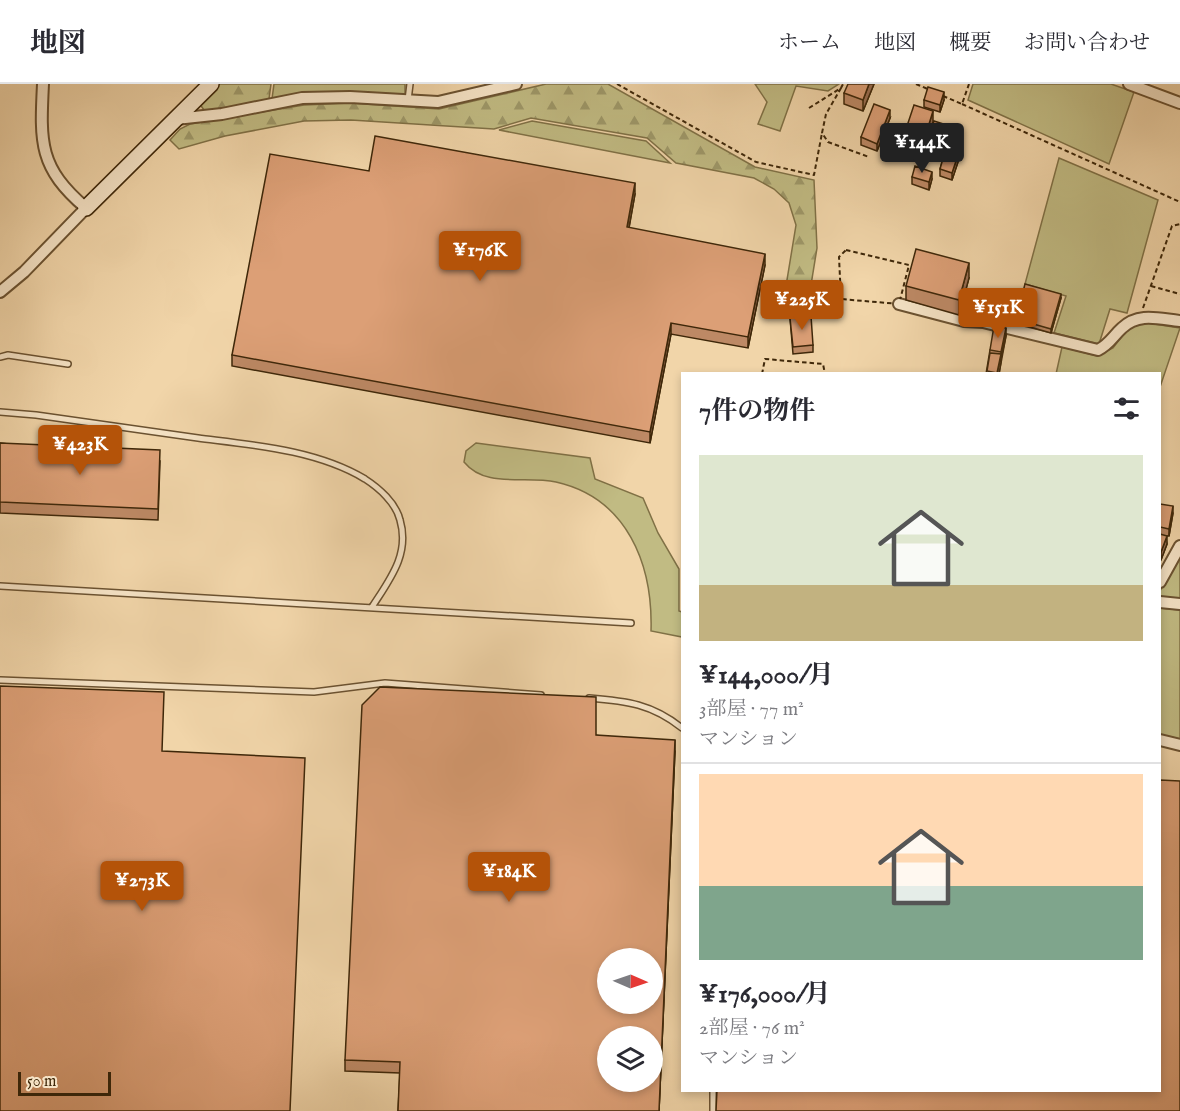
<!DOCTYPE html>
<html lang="ja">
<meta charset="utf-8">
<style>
body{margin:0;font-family:"IM FELL English","Noto Serif JP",serif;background:#f2f2f3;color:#2b2b33;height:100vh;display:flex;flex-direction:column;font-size:22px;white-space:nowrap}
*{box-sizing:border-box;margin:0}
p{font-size:20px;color:#7c7c81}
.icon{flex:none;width:33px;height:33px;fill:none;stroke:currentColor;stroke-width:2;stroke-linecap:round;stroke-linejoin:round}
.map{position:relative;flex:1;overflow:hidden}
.panel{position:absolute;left:681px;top:288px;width:480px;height:720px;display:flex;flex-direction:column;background:#fff;border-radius:0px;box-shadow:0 3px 9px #0003}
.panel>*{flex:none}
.needle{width:39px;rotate:92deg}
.fabs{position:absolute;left:597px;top:864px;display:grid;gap:12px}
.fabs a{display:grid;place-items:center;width:66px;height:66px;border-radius:50%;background:#fff;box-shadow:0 3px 9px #0003;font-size:30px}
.scale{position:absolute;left:18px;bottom:15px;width:93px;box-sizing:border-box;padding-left:6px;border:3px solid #3e2709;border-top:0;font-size:16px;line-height:21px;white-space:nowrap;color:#3e2709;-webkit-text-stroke:4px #f6e4c7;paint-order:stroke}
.price{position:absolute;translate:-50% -51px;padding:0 14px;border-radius:6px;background:#b45309;color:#fff;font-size:20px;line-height:39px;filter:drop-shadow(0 2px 3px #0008)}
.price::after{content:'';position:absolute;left:50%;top:36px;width:18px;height:14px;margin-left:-9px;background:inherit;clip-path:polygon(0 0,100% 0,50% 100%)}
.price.active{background:#222;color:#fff}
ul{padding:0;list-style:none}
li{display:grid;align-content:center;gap:12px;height:318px;padding:0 18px}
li+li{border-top:2px solid #e1e1e2}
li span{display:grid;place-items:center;height:186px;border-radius:0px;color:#555}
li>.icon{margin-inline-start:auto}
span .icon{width:108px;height:108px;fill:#fffc;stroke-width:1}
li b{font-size:26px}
h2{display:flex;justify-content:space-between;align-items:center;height:72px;padding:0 18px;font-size:26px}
header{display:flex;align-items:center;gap:36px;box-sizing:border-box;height:84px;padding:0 30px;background:#fff;border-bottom:2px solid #e1e1e2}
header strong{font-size:28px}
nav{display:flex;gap:33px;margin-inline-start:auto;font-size:21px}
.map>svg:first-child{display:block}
</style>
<header>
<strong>地図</strong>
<nav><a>ホーム</a><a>地図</a><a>概要</a><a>お問い合わせ</a></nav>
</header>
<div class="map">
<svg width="1180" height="1027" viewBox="0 0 1180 1027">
<defs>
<pattern id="forest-firs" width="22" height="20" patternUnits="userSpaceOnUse" patternTransform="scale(1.5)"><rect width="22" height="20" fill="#c1bb83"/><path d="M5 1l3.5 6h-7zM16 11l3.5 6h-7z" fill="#9e9869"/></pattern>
</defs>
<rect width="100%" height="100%" fill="#f1d5a9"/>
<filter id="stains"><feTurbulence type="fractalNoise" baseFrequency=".00333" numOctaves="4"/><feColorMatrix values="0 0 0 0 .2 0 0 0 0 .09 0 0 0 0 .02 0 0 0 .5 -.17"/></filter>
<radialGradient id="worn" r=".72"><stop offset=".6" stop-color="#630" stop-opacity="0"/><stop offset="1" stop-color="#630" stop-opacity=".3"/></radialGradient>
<!-- grass -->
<path fill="#c1bb83" stroke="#807146" stroke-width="1.5" d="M274 0H405V11L272 15Z
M755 0H839L828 7 796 2 780 47 758 40 767 18Z
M973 0H1111L1134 8 1109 80 968 16Z
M532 37 646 57 670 79 499 46Z
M1059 74 1158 116 1127 229 1110 225 1099 260 1054 249 1066 212 1025 200Z
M1141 238 1180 244 1160 303V290H1056L1062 263 1097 272 1113 264 1126 247Z
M476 359 590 374 595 395 643 414 658 449 679 485V527L682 528V553L651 547C653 480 627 414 556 398 525 391 486 405 464 378L466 367Z
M1180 471V516L1160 513V507Z
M1160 524 1180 526V655L1160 651Z"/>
<!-- forest -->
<path fill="url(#forest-firs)" stroke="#807146" stroke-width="1.5" d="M219 0H271L269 15 221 26H204L199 19Z
M546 0H608L755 83 814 96 817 164 810 207 786 202 796 141 789 119 774 105 754 94 676 79 647 54 531 34 494 45 351 36 304 37 225 52 179 65 170 56 180 45 190 40 304 21 350 19 439 25Z"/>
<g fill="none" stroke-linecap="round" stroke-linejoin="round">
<!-- lane casing -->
<g stroke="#6b5231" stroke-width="8">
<path id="lane" d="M408 16 410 0
M0 273 8 271 68 280
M0 328 36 331C90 339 144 346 198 354 253 361 317 366 365 395 379 404 396 419 400 436 410 470 390 495 372 523
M0 502 631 539
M0 596 314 608 385 599 541 611
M589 614C627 617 652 620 682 644
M713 1027V1006"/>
</g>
<!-- street casing -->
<g stroke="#6b5231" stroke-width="14">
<path id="street" d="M1129 0 1180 19
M176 35 222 30 302 14 350 13 438 18 516 0
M0 208 24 188 86 124C39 84 40 59 43 0
M899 220 964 237 983 238 1098 266C1110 260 1113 252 1122 244 1139 228 1159 235 1180 237
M1160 498 1180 462
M1160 518 1180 520
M1160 656 1180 661"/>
</g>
<!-- secondary casing -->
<g stroke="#3e2709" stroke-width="18">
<path id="secondary" d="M86 124 211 0"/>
</g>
<!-- path -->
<path stroke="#3e2709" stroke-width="2" stroke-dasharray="4.5 3" stroke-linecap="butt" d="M617 0 756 78 814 91 822 49
M916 0 930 6
M841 4 826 30 822 49 828 58 869 73
M943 12 962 20 969 0
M962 20 1180 118
M809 24 841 4 843 0
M846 166 909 181 899 220 841 215 839 173Z
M1151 202 1180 210
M1143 224 1172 142 1180 140
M762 290 765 275 823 280 825 290"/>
<!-- lane -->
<use href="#lane" stroke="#f6e4c7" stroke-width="5"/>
<!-- street -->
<use href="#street" stroke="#f6e4c7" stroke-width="10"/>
<!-- secondary -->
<use href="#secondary" stroke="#f6e4c7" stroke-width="15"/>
</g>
<!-- wall -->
<path fill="#bd8965" stroke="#3e2709" stroke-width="1.5" d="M874 0 863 27 844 20V9Z
M924 16H944L940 28 924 23Z
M890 34 877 67 861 61V53Z
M933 38 922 74 902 68V57Z
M956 52 951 65 959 75 952 96 940 92V85L945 68 928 62V55Z
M369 87 635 110 629 144 765 181 748 264 671 250 650 359 232 282V271Z
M912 93 932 95 929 106 912 100Z
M969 194 959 231 906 216V202Z
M1061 214 1051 249 1016 239V235Z
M790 234 813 261V268L793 270Z
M1006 252 999 290H986L990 266Z
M0 359 160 377 158 436 0 429Z
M1160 420 1173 429 1169 452H1165L1167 460 1161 476 1160 475Z
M596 651 675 667 659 1027H398L400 989 345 987V976Z"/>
<!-- shaded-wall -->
<path fill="#9a6f53" stroke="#3e2709" stroke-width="1.5" d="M869 0H874L863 27V16Z
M944 8V16L940 28V21Z
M890 26V34L877 67V60Z
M933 27V38L922 74V63Z
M956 44V52L950 70V62Z
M959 68V75L952 96V89Z
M932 88V95L929 106V98Z
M635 99V110L627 154V143Z
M765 170V181L748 264V253Z
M969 179V194L959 231V216Z
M1061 210V214L1051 249V245Z
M671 239V250L650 359V348Z
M1006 244V252L1001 275V268Z
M1001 270V278L999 290H997Z
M1173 422V429L1169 452V445Z
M1167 452V460L1161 476V468Z
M675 656V667L659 1027Z"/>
<!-- building -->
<path fill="#dc9f76" stroke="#3e2709" stroke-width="1.5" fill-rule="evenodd" d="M848 0H869L863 16 844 9Z
M928 3 944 8 940 21 924 16Z
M874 20 890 26 877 60 861 53Z
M914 21 933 27 922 63 902 57Z
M934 37 956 44 950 62 928 55Z
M375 52 635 99 627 143 765 170 748 253 671 239 650 348 232 271 270 70 369 87Z
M946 64 959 68 952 89 940 85Z
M915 82 932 88 929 98 912 93Z
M916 165 969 179 959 216 906 202Z
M1025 200 1061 210 1051 245 1016 235Z
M811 232 813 261 793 263 790 234Z
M994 242 1006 244 1001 268 990 266Z
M990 269 1001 270 997 289 987 287Z
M0 359 160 366 158 425 0 418Z
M1160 420 1173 422 1169 445 1160 443Z
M1160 450 1167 452 1161 468H1160Z
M0 602 164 608 162 667 305 674 290 1027H0Z
M380 603 596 613V651L675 656 659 1027H398L400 978 345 976 362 621ZM608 874H652V920H608ZM608 952H652V998H608Z
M1160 696 1180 697V1027H716L717 1006H1160Z"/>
<rect width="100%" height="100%" filter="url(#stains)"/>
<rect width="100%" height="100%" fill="url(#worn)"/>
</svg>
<div class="fabs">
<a><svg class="needle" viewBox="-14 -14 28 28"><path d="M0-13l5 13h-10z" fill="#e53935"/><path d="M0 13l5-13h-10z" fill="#7c7c81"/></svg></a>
<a><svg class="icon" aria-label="layers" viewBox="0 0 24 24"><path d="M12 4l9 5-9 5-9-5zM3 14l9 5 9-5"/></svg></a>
</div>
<div class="scale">50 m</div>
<b class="price active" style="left:922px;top:90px">¥144K</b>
<b class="price" style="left:480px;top:198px">¥176K</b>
<b class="price" style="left:802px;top:247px">¥225K</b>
<b class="price" style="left:998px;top:255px">¥151K</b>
<b class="price" style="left:80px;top:392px">¥423K</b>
<b class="price" style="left:509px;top:819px">¥184K</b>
<b class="price" style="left:142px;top:828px">¥273K</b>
<section class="panel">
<h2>7件の物件<svg class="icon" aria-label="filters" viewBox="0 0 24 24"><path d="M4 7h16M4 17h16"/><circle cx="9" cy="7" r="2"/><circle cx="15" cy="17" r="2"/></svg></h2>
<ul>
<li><span style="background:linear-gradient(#dfe7d0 70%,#c2b280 0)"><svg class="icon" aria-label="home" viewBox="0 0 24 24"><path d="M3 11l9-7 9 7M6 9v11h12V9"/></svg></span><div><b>¥144,000/月</b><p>3部屋 · 77 m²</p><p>マンション</p></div></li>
<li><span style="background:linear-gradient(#ffd9b3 60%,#7fa58c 0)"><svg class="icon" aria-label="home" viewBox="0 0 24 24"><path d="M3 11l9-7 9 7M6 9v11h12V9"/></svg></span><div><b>¥176,000/月</b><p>2部屋 · 76 m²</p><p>マンション</p></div></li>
</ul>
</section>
</div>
